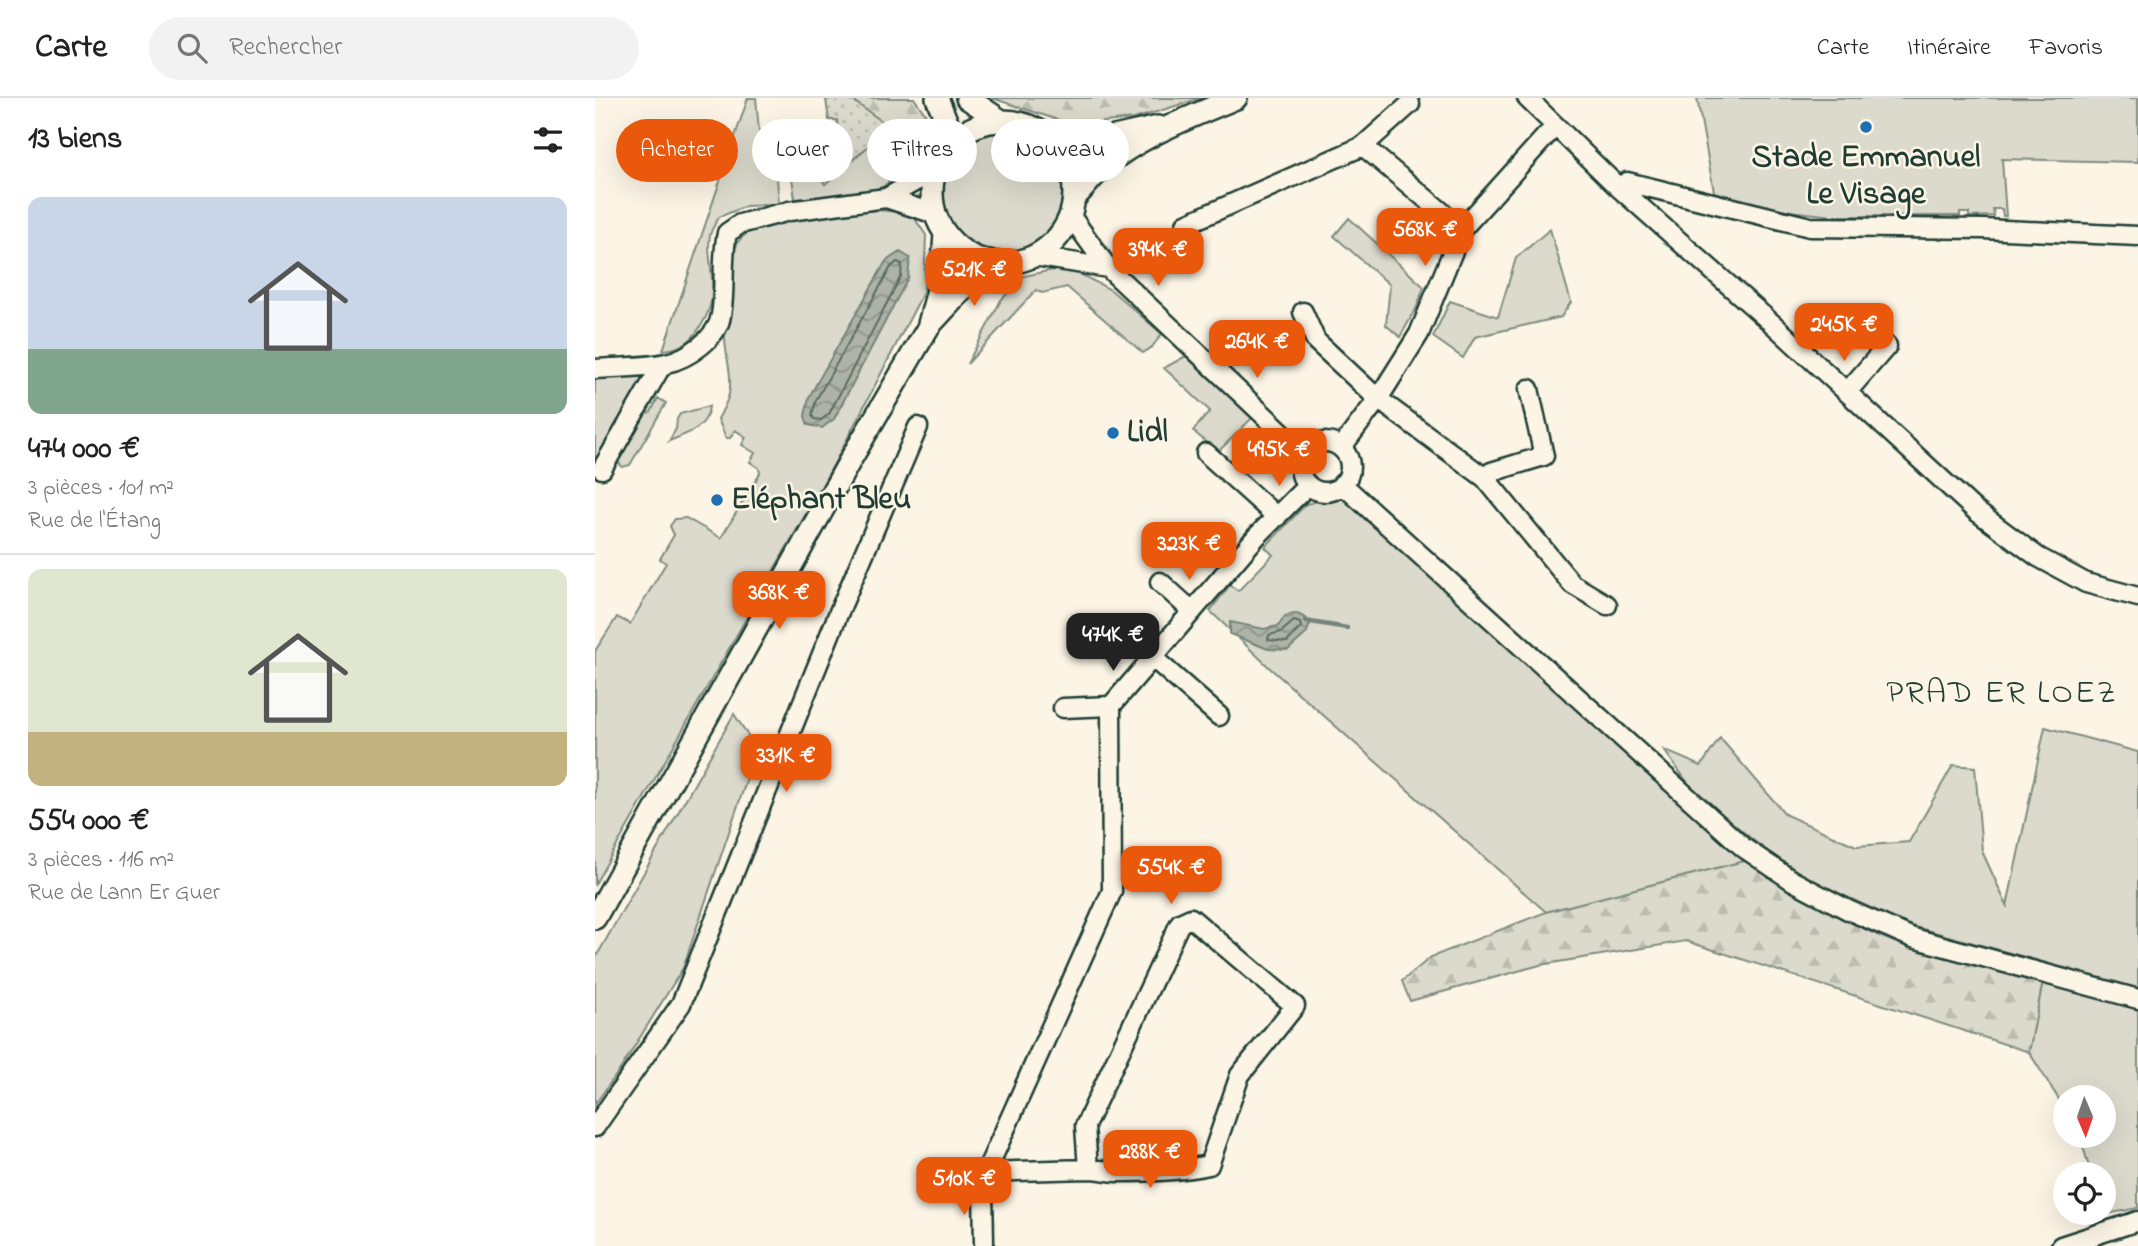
<!DOCTYPE html>
<html lang="fr">
<meta charset="utf-8">
<style>
body{margin:0;font-family:"Indie Flower",sans-serif;background:#f2f2f2;color:#222;height:100vh;display:flex;flex-direction:column;font-size:26px;white-space:nowrap}
*{box-sizing:border-box;margin:0}
p{font-size:23px;color:#767676}
.icon{flex:none;width:38px;height:38px;fill:none;stroke:currentColor;stroke-width:2;stroke-linecap:round;stroke-linejoin:round}
.map{position:relative;flex:1;overflow:hidden}
.side{display:flex;flex-direction:column;background:#fff;width:595px}
.side>*{flex:none}
.banner{position:absolute;left:21px;top:21px;width:665px;height:63px;display:flex;gap:14px}
.needle{width:46px;rotate:178deg}
.buttons{position:absolute;left:1458px;top:987px;display:grid;gap:14px}
.buttons a{display:grid;place-items:center;width:63px;height:63px;border-radius:50%;background:#fff;box-shadow:0 7px 28px #0002;font-size:35px}
.price{position:absolute;translate:-50% -60px;padding:0 16px;border-radius:14px;background:#ea580c;color:#fff;font-size:23px;line-height:46px;filter:drop-shadow(0 2px 4px #0008)}
.price::after{content:'';position:absolute;left:50%;top:42px;width:21px;height:16px;margin-left:-10px;background:inherit;clip-path:polygon(0 0,100% 0,50% 100%)}
.price.on{background:#222;color:#fff}
ul{padding:0;list-style:none}
li{display:grid;align-content:center;gap:14px;height:371px;padding:0 28px}
li+li{border-top:2px solid #e0e0e0}
li span{display:grid;place-items:center;height:217px;border-radius:14px;color:#555}
li>.icon{margin-inline-start:auto}
span .icon{width:126px;height:126px;fill:#fffc;stroke-width:1}
li b{font-size:30px}
h2{display:flex;justify-content:space-between;align-items:center;height:84px;padding:0 28px;font-size:30px}
.tag{padding:0 24px;border-radius:32px;background:#fff;box-shadow:0 7px 28px #0002;font-size:24px;line-height:63px}
.tag.on{background:#ea580c;color:#fff}
header{display:flex;align-items:center;gap:42px;box-sizing:border-box;height:98px;padding:0 35px;background:#fff;border-bottom:2px solid #e0e0e0}
header strong{font-size:33px}
nav{display:flex;gap:38px;margin-inline-start:auto;font-size:24px}
.search{width:490px;height:63px;background:#f2f2f2;display:flex;align-items:center;gap:18px;box-sizing:border-box;padding:0 24px;border-radius:38px;color:#767676;font-size:26px}
main{display:flex;flex:1;min-height:0}
.map>svg:first-child{display:block}
</style>
<header>
<strong>Carte</strong>
<div class="search"><svg class="icon" aria-label="search" viewBox="0 0 24 24"><circle cx="10" cy="10" r="6"/><path d="M15 15l6 6"/></svg>Rechercher</div>
<nav><a>Carte</a><a>Itinéraire</a><a>Favoris</a></nav>
</header>
<main>
<section class="side">
<h2>13 biens<svg class="icon" aria-label="filters" viewBox="0 0 24 24"><path d="M4 7h16M4 17h16"/><circle cx="9" cy="7" r="2"/><circle cx="15" cy="17" r="2"/></svg></h2>
<ul>
<li><span style="background:linear-gradient(#c9d6e8 70%,#7fa58c 0)"><svg class="icon" aria-label="home" viewBox="0 0 24 24"><path d="M3 11l9-7 9 7M6 9v11h12V9"/></svg></span><div><b>474 000 €</b><p>3 pièces · 101 m²</p><p>Rue de l'Étang</p></div></li>
<li><span style="background:linear-gradient(#dfe7d0 75%,#c2b280 0)"><svg class="icon" aria-label="home" viewBox="0 0 24 24"><path d="M3 11l9-7 9 7M6 9v11h12V9"/></svg></span><div><b>554 000 €</b><p>3 pièces · 116 m²</p><p>Rue de Lann Er Guer</p></div></li>
</ul>
</section>
<div class="map">
<svg width="1543" height="1148" viewBox="0 0 1543 1148">
<defs>
<pattern id="forest-firs" width="22" height="20" patternUnits="userSpaceOnUse" patternTransform="scale(1.75)"><rect width="22" height="20" fill="#dcdacc"/><path d="M5 1l3.5 6h-7zM16 11l3.5 6h-7z" fill="#bcbcb0"/></pattern>
<pattern id="garden-dots" width="8" height="8" patternUnits="userSpaceOnUse" patternTransform="scale(1.75)"><rect width="8" height="8" fill="#dcdacc"/><path d="M2 2h.1M6 6h.1" fill="none" stroke="#bcbcb0" stroke-width="1.8" stroke-linecap="round"/></pattern>
<pattern id="water-waves" width="16" height="10" patternUnits="userSpaceOnUse" patternTransform="scale(1.75)"><rect width="16" height="10" fill="#aeb3a7"/><path d="M0 5q4-4 8 0t8 0" fill="none" stroke="#8d9389"/></pattern>
</defs>
<rect width="100%" height="100%" fill="#fcf5e5"/>
<filter id="ink" filterUnits="userSpaceOnUse"><feTurbulence type="fractalNoise" baseFrequency=".0143" numOctaves="2"/><feDisplacementMap in="SourceGraphic" scale="14" xChannelSelector="R" yChannelSelector="G"/><feConvolveMatrix kernelMatrix="1 2 1 2 8 2 1 2 1" color-interpolation-filters="sRGB"/></filter>
<g filter="url(#ink)">
<!-- grass -->
<path fill="#dcdacc" stroke="#7e8c80" stroke-width="2" d="M153 0H161L166 54 180 53 184 106 151 108 124 119C121 124 118 129 116 134 113 142 114 153 115 162 119 192 120 210 101 235 93 246 82 251 68 252Z
M1102 0H1543V64L1407 61 1411 118H1408L1407 111H1398L1399 118 1374 119V115H1365V118H1239L1194 113 1119 94Z
M295 29 313 51 331 48V52L289 88 274 95 200 101 193 52 208 53 230 86Z
M348 94a61 61 0 1 1 122 0a61 61 0 1 1-122 0Z
M280 112 305 114 320 121 331 137 329 193 238 368 0 786V553L22 519 35 526 71 465 65 461 79 437 75 428 80 421 91 420 126 440 165 375 164 370 155 364 160 355 147 347 151 339 140 332 135 340H131L123 321C127 313 132 305 134 296 138 278 131 260 130 242 129 232 135 221 136 211 138 190 133 166 142 146 154 119 252 115 280 112Z
M754 120 829 189 822 209 805 239 791 227 795 187 739 138Z
M955 131 976 204 966 219 880 239 868 260 838 239 855 203 903 219 921 160Z
M458 172 485 176 516 192 567 236 557 249 548 255 472 189 447 195 441 192 372 266 406 202 429 178Z
M591 258 658 319 623 354 598 333 615 313 569 270Z
M49 275 50 279 0 368V277Z
M63 300 71 305 35 367 27 369 22 362 46 317 56 314Z
M114 308C113 330 92 336 74 343L81 331 82 321 85 316Z
M745 397 1153 762 951 814 676 571 615 513 635 487 643 493 678 457 670 449 711 406Z
M139 616 162 651 88 870 26 970 0 1006V861Z
M1450 629 1543 654V890L1313 827 1213 781 1164 747 1098 692 1069 652 1106 668 1125 640 1191 717 1261 748 1314 744 1358 667 1380 669 1387 753 1412 808Z
M1448 883 1543 908V1110L1507 1117 1508 1076H1496L1485 1038H1508V999H1470V1011L1434 954Z"/>
<!-- forest -->
<path fill="url(#forest-firs)" stroke="#7e8c80" stroke-width="2" d="M254 0H319L333 20 331 48 313 52 295 29Z
M397 0H606L539 21 478 27Z
M1153 762C1200 794 1259 831 1313 849 1357 863 1404 872 1448 883L1434 954 1091 843 945 867 815 903 807 883 836 859 951 814Z"/>
<!-- garden -->
<path fill="url(#garden-dots)" stroke="#7e8c80" stroke-width="2" d="M239 0H254L295 29 230 86 214 63 233 61 232 55 236 54 235 44 244 43 242 22H234L231 2Z"/>
<!-- water -->
<path fill="url(#water-waves)" stroke="#758479" stroke-width="2" d="M305 154 315 160 313 180 239 321 227 330 213 327 210 318 214 299 291 163Z
M700 515 711 520 715 526 711 536 693 552 673 551 635 536V524L669 531 683 528 690 518Z"/>
<g fill="none" stroke-linecap="round" stroke-linejoin="round">
<!-- shore -->
<path stroke="#586c62" stroke-width="2" d="M302 164 307 166 306 178 234 316 226 322 219 321 217 317 221 302 296 169Z
M699 523 705 525 706 529 692 544 673 542 674 537 686 534Z"/>
<!-- stream -->
<path stroke="#758479" stroke-width="4.5" d="M710 523 752 530"/>
<!-- minor casing -->
<g stroke="#1f3d34" stroke-width="23">
<path id="minor" d="M932 0 1023 89 1180 228 1381 413 1443 459 1491 485 1543 499
M768 48 815 6
M1023 89 1032 84 1215 129 1388 131 1543 138
M291 100 340 116
M475 117 513 170 709 355
M591 126 768 48 867 131
M439 158 513 170
M708 214 721 243 783 301 890 380 977 486 1012 507
M0 271C22 269 50 270 71 265 92 261 123 240 126 217 131 190 126 162 132 135L145 126 194 113 291 100 339 73
M1252 294 1292 248 1270 227
M705 369a25 25 0 1 1 50 0a25 25 0 1 1-50 0Z
M746 350 783 301 824 236 867 131 960 28
M611 355 682 419
M7 371 64 272 71 265
M890 380 896 374 949 358 934 291
M747 386 1149 750 1198 783 1253 812 1318 840 1543 901
M565 484 597 513
M557 559 624 618
M468 610 516 608
M0 1029 86 906 244 514 323 329
M391 1074 493 1071C504 1071 515 1074 526 1074 555 1074 585 1073 614 1067L645 977 700 908 596 820 585 825 490 1028 493 1071
M389 1145 388 1092 391 1074 517 793 516 608 661 439 713 387
M1466 1148 1543 1123"/>
</g>
<!-- major casing -->
<g stroke="#1f3d34" stroke-width="26">
<path id="major" d="M342 0 359 42
M372 0 405 22
M337 94a71 71 0 1 1 142 0a71 71 0 1 1-142 0Z
M456 41C490 50 529 36 563 29
M479 100C487 93 493 84 501 76 535 42 597 18 641 0
M334 226 347 177 350 136
M0 820 257 359 334 228 394 163"/>
</g>
<!-- minor -->
<use href="#minor" stroke="#fcf5e5" stroke-width="18"/>
<!-- major -->
<use href="#major" stroke="#fcf5e5" stroke-width="21"/>
</g>
</g>
<!-- markers -->
<g fill="#1f6fb2" stroke="#fcf5e5" stroke-width="2.5">
<circle cx="1271" cy="29" r="7"/>
<circle cx="518" cy="335" r="7"/>
<circle cx="122" cy="402" r="7"/>
</g>
<g text-anchor="middle" dominant-baseline="central" stroke-width="5" stroke-linejoin="round" paint-order="stroke">
<!-- poi labels -->
<g font-size="32" font-weight="bold" fill="#1f3d34" stroke="#fcf5e5" text-anchor="start">
<text x="1271" y="60" text-anchor="middle">Stade Emmanuel<tspan x="1271" dy="37">Le Visage</tspan></text>
<text x="532" y="335">Lidl</text>
<text x="136" y="402">Eléphant Bleu</text>
</g>
<!-- neighbourhood labels -->
<g font-size="33" letter-spacing="2" fill="#1f3d34" stroke="#fcf5e5">
<text x="1407" y="596">PRAD ER LOEZ</text>
</g>
</g>
</svg>
<div class="buttons">
<a><svg class="needle" viewBox="-14 -14 28 28"><path d="M0-13l5 13h-10z" fill="#e53935"/><path d="M0 13l5-13h-10z" fill="#767676"/></svg></a>
<a><svg class="icon" aria-label="locate" viewBox="0 0 24 24"><circle cx="12" cy="12" r="6"/><path d="M12 2v4M12 18v4M2 12h4M18 12h4"/></svg></a>
</div>
<b class="price" style="left:830px;top:170px">568K €</b>
<b class="price" style="left:563px;top:190px">394K €</b>
<b class="price" style="left:379px;top:210px">521K €</b>
<b class="price" style="left:1249px;top:265px">245K €</b>
<b class="price" style="left:662px;top:282px">264K €</b>
<b class="price" style="left:684px;top:390px">495K €</b>
<b class="price" style="left:594px;top:484px">323K €</b>
<b class="price" style="left:184px;top:533px">368K €</b>
<b class="price on" style="left:518px;top:575px">474K €</b>
<b class="price" style="left:191px;top:696px">331K €</b>
<b class="price" style="left:576px;top:808px">554K €</b>
<b class="price" style="left:555px;top:1092px">288K €</b>
<b class="price" style="left:369px;top:1119px">510K €</b>
<div class="banner">
<a class="tag on">Acheter</a>
<a class="tag">Louer</a>
<a class="tag">Filtres</a>
<a class="tag">Nouveau</a>
</div>
</div>
</main>
